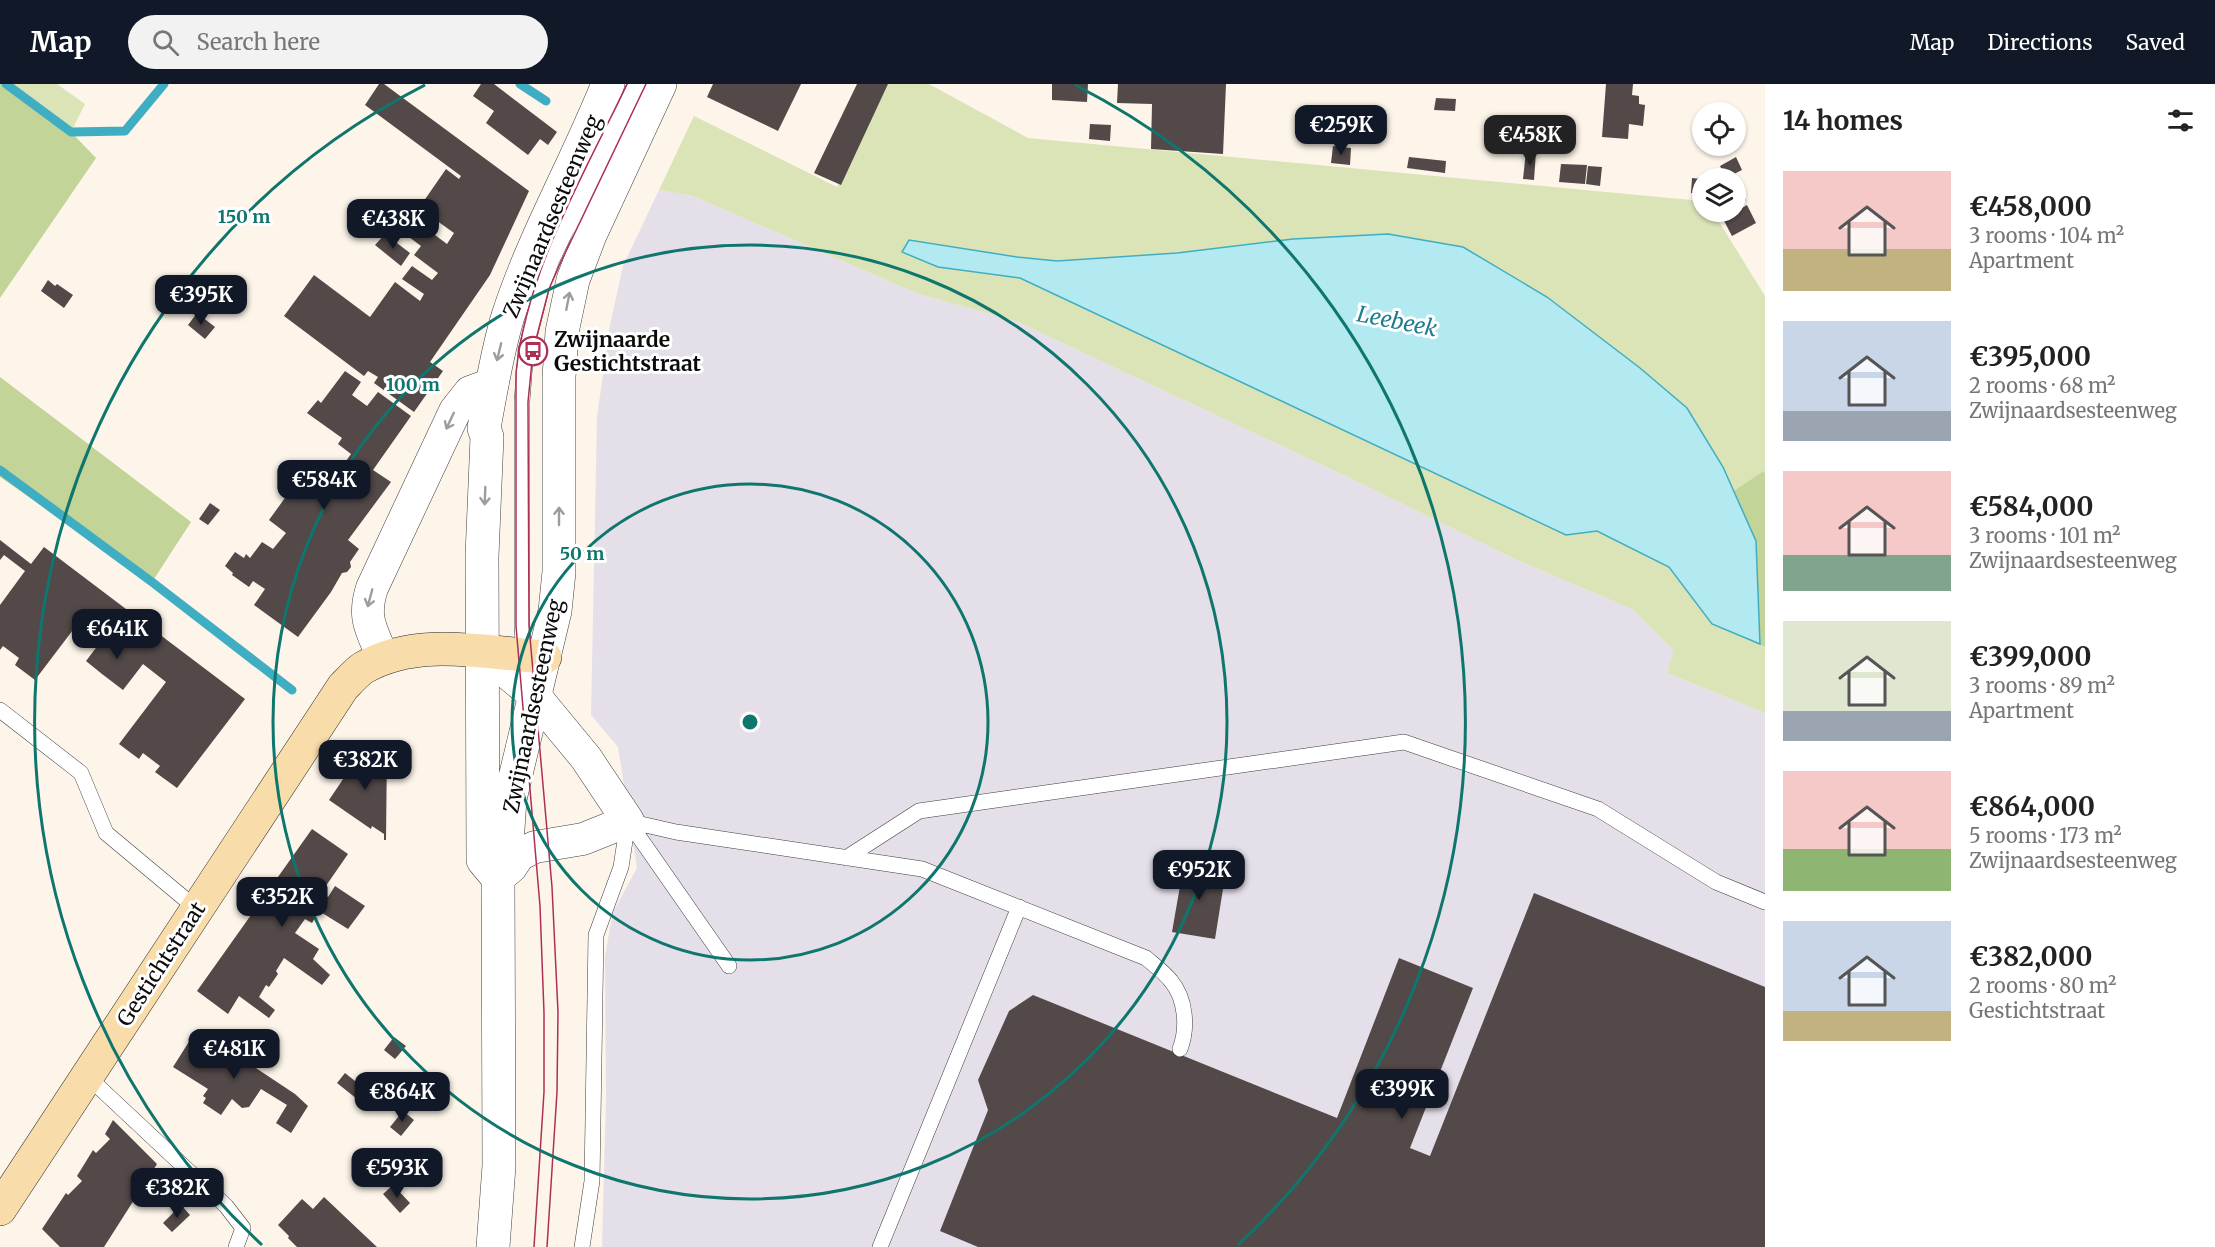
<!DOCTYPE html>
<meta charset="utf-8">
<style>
body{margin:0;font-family:Merriweather,serif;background:#f2f2f2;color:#222;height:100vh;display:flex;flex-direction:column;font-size:22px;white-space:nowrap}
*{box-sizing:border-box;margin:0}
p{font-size:20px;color:#767676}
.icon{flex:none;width:33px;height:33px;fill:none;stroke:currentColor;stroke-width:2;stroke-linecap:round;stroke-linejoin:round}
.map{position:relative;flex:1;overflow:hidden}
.side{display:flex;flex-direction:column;background:#fff;width:450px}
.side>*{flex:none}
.controls{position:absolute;left:1692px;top:18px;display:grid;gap:12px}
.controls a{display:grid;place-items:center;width:54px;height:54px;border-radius:50%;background:#fff;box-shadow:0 2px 4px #0004;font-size:30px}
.price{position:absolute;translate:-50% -51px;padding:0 14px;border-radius:12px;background:#111827;color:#fff;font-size:20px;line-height:39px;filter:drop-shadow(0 2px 3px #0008)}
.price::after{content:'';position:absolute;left:50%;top:36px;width:18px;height:14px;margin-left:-9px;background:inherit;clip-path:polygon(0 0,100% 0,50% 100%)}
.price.on{background:#222;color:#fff}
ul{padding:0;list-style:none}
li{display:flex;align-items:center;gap:18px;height:150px;padding:0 18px}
li span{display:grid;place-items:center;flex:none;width:168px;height:120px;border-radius:0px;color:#555}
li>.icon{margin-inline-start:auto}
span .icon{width:72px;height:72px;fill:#fffc;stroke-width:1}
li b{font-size:26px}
h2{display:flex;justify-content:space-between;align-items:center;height:72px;padding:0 18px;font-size:26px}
header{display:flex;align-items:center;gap:36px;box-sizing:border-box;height:84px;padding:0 30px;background:#111827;color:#fff}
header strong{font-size:28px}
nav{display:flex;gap:33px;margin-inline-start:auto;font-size:21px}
.search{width:420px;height:54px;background:#f2f2f2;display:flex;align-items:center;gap:15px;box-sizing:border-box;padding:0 21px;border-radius:33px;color:#767676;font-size:22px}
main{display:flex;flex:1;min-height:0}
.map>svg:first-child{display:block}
</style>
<header>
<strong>Map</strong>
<div class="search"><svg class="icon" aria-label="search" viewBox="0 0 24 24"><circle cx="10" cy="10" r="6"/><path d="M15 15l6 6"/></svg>Search here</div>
<nav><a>Map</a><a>Directions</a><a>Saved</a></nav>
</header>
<main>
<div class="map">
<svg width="1765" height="1163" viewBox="0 0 1765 1163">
<rect width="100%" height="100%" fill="#fdf5ea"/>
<!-- industrial -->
<path fill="#e5dfe9" d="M659 106 693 112 916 209 1018 238 1354 396 1517 476 1632 525 1675 566 1667 589 1765 629V1163H602L606 1014 605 872 613 828 637 784 618 663 591 631 597 333 610 241 623 182Z"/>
<!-- green -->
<path fill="#dae4b7" d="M6 0H57L85 20 71 48Z
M885 0H929L1028 54 1702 117V128H1713L1765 212V629L1667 589 1674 566 1632 525 1517 476 1354 396 1018 238 916 209 693 112 659 106 694 32 837 103Z"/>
<!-- forest -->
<path fill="#c2d497" d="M0 0H6L71 48 96 74 0 214Z
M0 293 191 438 152 498 0 393Z
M1764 387 1765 390V563L1760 560 1756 457 1734 407Z"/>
<!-- water -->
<path fill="#b3e9f0" stroke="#40aec2" stroke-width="1.5" d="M1388 150 1463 163 1547 213 1640 284 1687 324 1723 383 1756 457 1760 560 1712 540 1669 483 1597 447 1566 451 1020 194 938 183 902 168 909 156 1017 173 1057 177 1177 169 1293 155Z"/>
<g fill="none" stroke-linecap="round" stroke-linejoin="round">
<!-- stream -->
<path stroke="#40aec2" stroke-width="9" d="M6 0 71 48 125 47 164 0
M520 0 546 17
M0 386 152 498 292 606"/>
</g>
<!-- building -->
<path fill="#524948" d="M379 0H384L529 107 490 191 430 278 443 287 414 328 374 299 378 293 368 287 364 292 284 232 314 191 370 233 395 198 420 217 424 210 402 195 412 182 432 196 438 189 414 171 421 162 409 153 419 139 447 160 454 149 419 124 446 85 459 95 461 92 365 21Z
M481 0H494L557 48 548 61 540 55 528 71 486 39 494 27 473 12Z
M713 0H801L778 47 707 13Z
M857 0H888L841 101 814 89Z
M1052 0H1088L1087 18 1052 16Z
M1118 0H1226L1223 70 1151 65 1152 20 1117 19Z
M1606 0H1633L1632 11 1639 12V20L1645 21 1643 42 1629 40 1628 55 1602 53Z
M1436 14 1456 15 1455 27 1434 26Z
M1090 40 1111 41 1110 57 1089 55Z
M1333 62 1351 64 1350 81 1331 79Z
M1526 67 1536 68 1534 96 1523 95Z
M1409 73 1446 77 1445 89 1407 84Z
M1736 73 1742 86 1726 94 1720 82Z
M1561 80 1587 81 1585 100 1559 98Z
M1588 82 1602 83 1600 102 1586 100Z
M1692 94 1702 95V110L1691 109Z
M1738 101 1746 116 1736 122V103Z
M1747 121 1756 139 1732 152 1723 135Z
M385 150 410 169 401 182 375 161Z
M48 196 55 202 57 200 73 211 64 224 41 207Z
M197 229 215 243 205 255 188 241Z
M345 287 361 298 352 311 367 322 378 308 411 332 373 386 391 398 348 456 359 465 350 478 351 483 347 488 342 489 331 508 298 553 254 521 265 505 253 497 249 503 232 491 233 489 225 482 235 468 244 474 246 470 250 474 262 458 273 465 286 449 269 436 311 378 334 394 351 370 338 360 342 354 307 329 318 316 321 319Z
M210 419 220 426 208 441 199 435Z
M0 456 31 480 44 463 245 615 177 704 155 688 160 682 143 669 139 675 119 660 166 598 143 580 123 606 102 590 86 577 105 552 82 534 35 596 15 581 19 574 3 562 0 566V521L25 487 4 471 0 476Z
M385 665H387L386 756H384V750L372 742 371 745 329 716 362 667 372 673 374 670H384Z
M312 745 348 770 321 809 328 813 335 802 365 822 348 845 319 827 312 839 305 835 295 849 319 865 313 875 330 891 322 901 284 874 276 887 278 890 269 903 266 901 259 913 275 926 269 934 239 912 228 930 197 907Z
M1184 779 1226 786 1215 855 1172 848Z
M1534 809 1765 903V1163H978L940 1147 988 1026 978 996 1009 927 1033 911 1337 1034 1399 874 1473 904 1410 1064 1430 1072Z
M197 945 295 1010 308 1022 291 1049 276 1039 287 1021 261 1005 249 1023 242 1024 232 1015 221 1031 203 1019 206 1014 203 1012 208 1005 173 983Z
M394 953 406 962 395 975 384 966Z
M345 989 375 1013 367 1023 337 999Z
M403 1027 414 1036 401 1052 390 1043Z
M113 1036 157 1080 104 1163H60L42 1145 66 1109 68 1111 82 1097 77 1092 93 1066 96 1069 110 1055 105 1050Z
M393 1101 410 1119 400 1129 383 1110Z
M324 1113 361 1148 377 1163H297L288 1154 289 1152 278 1141 302 1115 313 1125Z
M181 1121 190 1131 172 1148 163 1139Z"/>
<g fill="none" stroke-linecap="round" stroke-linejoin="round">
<!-- service casing -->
<g stroke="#3e3e3e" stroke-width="16">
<path id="service" d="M524 572 522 543V317L526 266 542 202 551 178 636 0
M0 626 81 689 106 749 197 825
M628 737 676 748 922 785 1146 874C1154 881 1164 888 1171 897 1186 915 1188 944 1180 965
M628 737 729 882
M846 774 919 727 1404 658 1598 725 1716 798 1765 818
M87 992 226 1122 243 1144 236 1163
M582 1163 592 1097 596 851 621 783 628 737
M880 1163 1019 823"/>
</g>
<!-- minor casing -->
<g stroke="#3e3e3e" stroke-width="33">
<path id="minor" d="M482 568 534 611 586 674 628 737 583 755 535 763 519 771 511 783 498 794
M383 574C372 546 362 535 372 504L455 327 470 308 492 300"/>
</g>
<!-- tertiary casing -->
<g stroke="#3e3e3e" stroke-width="34">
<path id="tertiary" d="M498 794 483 776 482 472 487 353 484 344C491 306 497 268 508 232 534 152 577 78 608 0
M493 1163 499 1082 498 794 506 775 510 715 555 527 559 488V293L562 248 573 196 590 151 660 0"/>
</g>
<!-- secondary casing -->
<g stroke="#2d2d2d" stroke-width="34">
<path id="secondary" d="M0 1125 343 603C349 597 356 589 363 584 417 552 486 569 545 573"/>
</g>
<!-- service -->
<use href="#service" stroke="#fff" stroke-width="15"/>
<!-- minor -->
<use href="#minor" stroke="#fff" stroke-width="32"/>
<!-- tertiary -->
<use href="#tertiary" stroke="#fff" stroke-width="33"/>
<!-- secondary -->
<use href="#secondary" stroke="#f8dcaa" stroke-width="33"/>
<!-- tram -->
<path stroke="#ae2f55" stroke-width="1.5" d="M534 1163 544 1008V929L540 822 516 542V289C527 185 583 93 627 0
M547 1163 557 1008 558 928 552 803 529 542 528 318 533 267 549 205 559 182 646 0"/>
</g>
<!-- one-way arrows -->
<defs><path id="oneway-shaft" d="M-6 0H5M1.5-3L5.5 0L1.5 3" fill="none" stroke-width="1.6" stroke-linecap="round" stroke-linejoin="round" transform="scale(1.5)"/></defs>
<g stroke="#9d9d9d">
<use href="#oneway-shaft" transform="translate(568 217) rotate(-79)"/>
<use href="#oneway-shaft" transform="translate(499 268) rotate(104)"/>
<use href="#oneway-shaft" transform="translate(450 337) rotate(115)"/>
<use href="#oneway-shaft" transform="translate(485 412) rotate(92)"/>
<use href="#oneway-shaft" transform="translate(559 432) rotate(-90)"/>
<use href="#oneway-shaft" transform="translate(370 514) rotate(105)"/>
</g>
<!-- distance rings -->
<g fill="none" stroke="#0f766e" stroke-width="3">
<circle cx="750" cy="638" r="238"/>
<circle cx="750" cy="638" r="477"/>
<path d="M262 1161A715 715 0 0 1 425 1M1075 1A715 715 0 0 1 1238 1161"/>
</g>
<!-- icons -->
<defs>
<g id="bus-ring" transform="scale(1.5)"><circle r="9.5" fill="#fff" stroke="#ae2f55" stroke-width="1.5"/><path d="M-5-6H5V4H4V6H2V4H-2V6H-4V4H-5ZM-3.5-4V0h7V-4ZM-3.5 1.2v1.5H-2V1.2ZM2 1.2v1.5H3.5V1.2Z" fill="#ae2f55"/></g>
</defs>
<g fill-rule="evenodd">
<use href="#bus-ring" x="533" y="267"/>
</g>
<g text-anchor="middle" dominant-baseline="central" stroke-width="6" stroke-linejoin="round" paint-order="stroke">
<!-- street labels -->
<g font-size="21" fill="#0b0b0b" stroke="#fff">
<text transform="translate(552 132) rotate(-67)">Zwijnaardsesteenweg</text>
<text transform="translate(533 622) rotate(-78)">Zwijnaardsesteenweg</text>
<text transform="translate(161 880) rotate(-57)">Gestichtstraat</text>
</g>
<!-- poi labels -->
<g font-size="21" font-weight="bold" fill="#0b0b0b" stroke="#fff" text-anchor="start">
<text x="554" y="255">Zwijnaarde<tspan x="554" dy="24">Gestichtstraat</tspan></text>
</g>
<!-- water labels -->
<g font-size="22" font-style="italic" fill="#1f7c91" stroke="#fff">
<text transform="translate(1397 237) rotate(11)">Leebeek</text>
</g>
</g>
<circle cx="750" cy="638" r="9" fill="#0f766e" stroke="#fff" stroke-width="3"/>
<g font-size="18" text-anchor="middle" font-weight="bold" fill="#0f766e" stroke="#fff" stroke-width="6" stroke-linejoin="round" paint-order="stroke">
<text x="244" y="139">150 m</text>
<text x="413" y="307">100 m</text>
<text x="582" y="476">50 m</text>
</g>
</svg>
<div class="controls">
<a><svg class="icon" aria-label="locate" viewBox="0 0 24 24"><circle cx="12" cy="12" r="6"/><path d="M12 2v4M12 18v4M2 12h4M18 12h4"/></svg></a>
<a><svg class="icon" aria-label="layers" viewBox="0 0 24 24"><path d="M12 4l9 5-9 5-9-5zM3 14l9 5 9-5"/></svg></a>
</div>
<b class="price" style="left:1341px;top:72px">€259K</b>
<b class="price on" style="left:1530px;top:82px">€458K</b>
<b class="price" style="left:393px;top:166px">€438K</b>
<b class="price" style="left:201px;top:242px">€395K</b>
<b class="price" style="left:324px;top:427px">€584K</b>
<b class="price" style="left:117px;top:576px">€641K</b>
<b class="price" style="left:365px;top:707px">€382K</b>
<b class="price" style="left:1199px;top:817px">€952K</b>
<b class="price" style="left:282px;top:844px">€352K</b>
<b class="price" style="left:234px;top:996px">€481K</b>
<b class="price" style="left:1402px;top:1036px">€399K</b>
<b class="price" style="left:402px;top:1039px">€864K</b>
<b class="price" style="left:397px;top:1115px">€593K</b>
<b class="price" style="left:177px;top:1135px">€382K</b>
</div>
<section class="side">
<h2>14 homes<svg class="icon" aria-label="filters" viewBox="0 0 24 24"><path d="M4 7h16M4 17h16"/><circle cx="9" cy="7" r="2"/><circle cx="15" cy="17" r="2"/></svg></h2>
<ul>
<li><span style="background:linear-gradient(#f6c9c9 65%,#c2b280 0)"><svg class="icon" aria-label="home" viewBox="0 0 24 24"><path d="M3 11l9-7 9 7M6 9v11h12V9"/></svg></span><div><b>€458,000</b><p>3 rooms · 104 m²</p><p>Apartment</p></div></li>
<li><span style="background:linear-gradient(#c9d6e8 75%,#9aa5b1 0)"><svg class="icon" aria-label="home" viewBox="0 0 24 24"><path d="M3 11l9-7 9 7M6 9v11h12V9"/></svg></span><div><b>€395,000</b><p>2 rooms · 68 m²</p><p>Zwijnaardsesteenweg</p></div></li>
<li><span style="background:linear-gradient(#f6c9c9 70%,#7fa58c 0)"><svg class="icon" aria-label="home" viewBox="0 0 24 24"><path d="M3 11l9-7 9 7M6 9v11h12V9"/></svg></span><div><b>€584,000</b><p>3 rooms · 101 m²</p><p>Zwijnaardsesteenweg</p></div></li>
<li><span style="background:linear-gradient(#dfe7d0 75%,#9aa5b1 0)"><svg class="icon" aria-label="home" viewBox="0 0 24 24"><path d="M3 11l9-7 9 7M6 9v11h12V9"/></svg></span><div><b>€399,000</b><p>3 rooms · 89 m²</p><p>Apartment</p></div></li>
<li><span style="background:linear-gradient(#f6c9c9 65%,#8fb573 0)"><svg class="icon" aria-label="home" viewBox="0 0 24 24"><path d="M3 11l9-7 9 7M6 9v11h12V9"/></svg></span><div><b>€864,000</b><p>5 rooms · 173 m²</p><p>Zwijnaardsesteenweg</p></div></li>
<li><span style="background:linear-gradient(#c9d6e8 75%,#c2b280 0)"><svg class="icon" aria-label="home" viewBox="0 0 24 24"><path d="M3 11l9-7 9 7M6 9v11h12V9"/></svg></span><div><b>€382,000</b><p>2 rooms · 80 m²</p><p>Gestichtstraat</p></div></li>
</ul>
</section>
</main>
